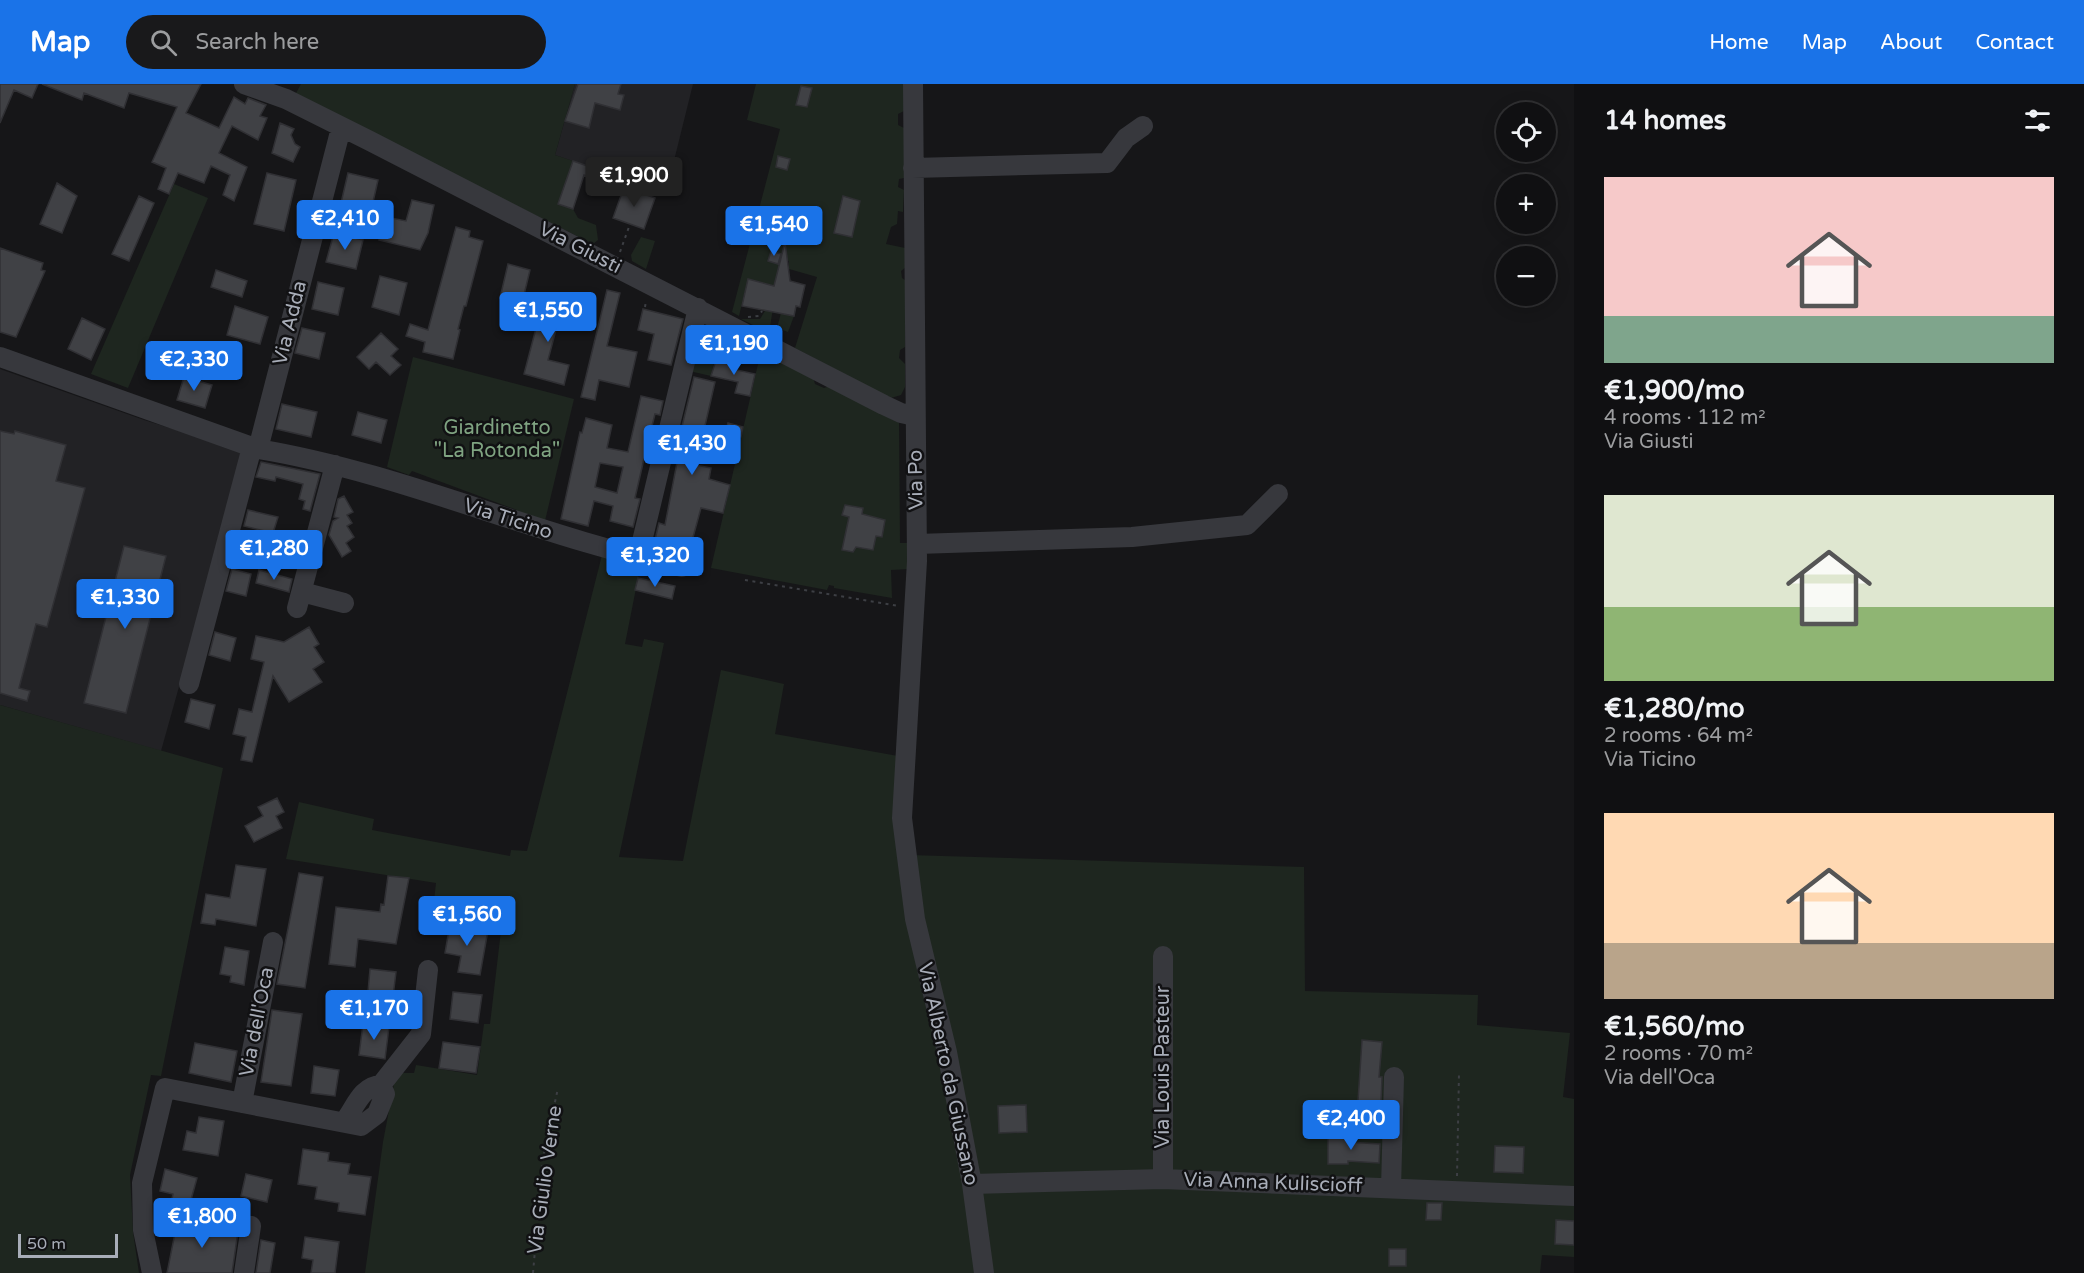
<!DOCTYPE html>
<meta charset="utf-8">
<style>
body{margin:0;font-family:"Varela Round",sans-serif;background:#19191b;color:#f1f3f6;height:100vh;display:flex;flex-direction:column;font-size:22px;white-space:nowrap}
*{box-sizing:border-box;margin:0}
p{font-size:20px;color:#9c9d9f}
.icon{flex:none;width:33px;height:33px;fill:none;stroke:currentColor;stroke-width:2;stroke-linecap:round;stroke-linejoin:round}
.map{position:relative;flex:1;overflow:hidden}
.sheet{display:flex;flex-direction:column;background:#101012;width:510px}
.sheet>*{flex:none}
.controls{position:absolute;left:1496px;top:18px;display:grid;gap:12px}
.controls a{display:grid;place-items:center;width:60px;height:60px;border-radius:50%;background:#101012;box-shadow:0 3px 15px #0003,0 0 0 2px #303032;font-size:30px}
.scale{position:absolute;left:18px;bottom:15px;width:100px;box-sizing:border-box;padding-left:6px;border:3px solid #a8adb8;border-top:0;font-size:16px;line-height:21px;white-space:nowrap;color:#a8adb8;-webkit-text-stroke:4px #111113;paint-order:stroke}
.price{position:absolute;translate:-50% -51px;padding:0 14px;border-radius:6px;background:#1a73e8;color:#fff;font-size:20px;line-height:39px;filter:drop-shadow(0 2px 3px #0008)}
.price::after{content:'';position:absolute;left:50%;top:36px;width:18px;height:14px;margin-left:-9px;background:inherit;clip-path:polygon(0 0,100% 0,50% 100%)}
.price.active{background:#222;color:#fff}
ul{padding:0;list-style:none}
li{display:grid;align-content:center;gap:12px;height:318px;padding:0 30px}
li span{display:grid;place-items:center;height:186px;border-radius:0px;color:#555}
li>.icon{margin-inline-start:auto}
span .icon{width:108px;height:108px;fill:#fffc;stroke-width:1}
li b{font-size:26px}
h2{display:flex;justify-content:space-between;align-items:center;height:72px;padding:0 30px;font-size:26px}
header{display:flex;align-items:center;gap:36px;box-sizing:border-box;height:84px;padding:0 30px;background:#1a73e8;color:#fff}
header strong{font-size:28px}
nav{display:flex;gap:33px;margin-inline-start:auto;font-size:21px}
.search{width:420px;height:54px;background:#19191b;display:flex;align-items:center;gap:15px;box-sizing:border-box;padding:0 21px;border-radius:33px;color:#9c9d9f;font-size:22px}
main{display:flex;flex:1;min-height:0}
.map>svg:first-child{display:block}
</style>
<header>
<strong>Map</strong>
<div class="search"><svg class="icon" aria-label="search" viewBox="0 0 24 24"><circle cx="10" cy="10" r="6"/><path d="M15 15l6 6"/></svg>Search here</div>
<nav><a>Home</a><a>Map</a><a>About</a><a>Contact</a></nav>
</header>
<main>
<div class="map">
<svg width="1574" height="1189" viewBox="0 0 1574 1189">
<rect width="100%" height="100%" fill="#161618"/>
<!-- built -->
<path fill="#222225" d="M575 0H693L666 109 555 71Z
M0 285 144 336 245 367 161 667 0 621Z"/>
<!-- green -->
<path fill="#1e261f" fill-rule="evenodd" d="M301 0H575L555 71 573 77 558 120 573 125 578 134 596 141 598 156 593 160 295 11Z
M756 0H904V27L898 30V41L904 44V94L899 95 898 103 904 106 903 128 898 127 897 140 891 143 886 160 905 164V184L901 187 902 194 905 196V263L900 266 899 274 905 280V303L901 311 891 314 884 311 795 264 817 193 789 185V177L781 175 769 249 741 235H760L765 227 771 201 748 195 739 232 732 228 780 45 747 36ZM844 112 860 117 855 140 845 138 842 151 834 149Z
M174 100 208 114 128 304 91 290Z
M641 153 655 157 646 185 632 177 631 171Z
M781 229 794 232 788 248 777 244Z
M761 267 765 269V275L772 278 777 274 813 293 815 300 824 304 830 302 899 339 900 459H907L909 485 891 486 892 514 834 504V502L829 501 827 506 711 484Z
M413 273 574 315 544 441 518 433 517 426 412 387 409 391 387 383Z
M693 274 714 278 711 292 689 287Z
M602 471 641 479 625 560 642 563 644 555 664 559 619 773 683 777 721 586 784 600 775 650 898 672 909 771 1304 783 1305 907 1478 911 1477 941 1570 949 1563 1013 1574 1015V1173L1542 1171 1540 1189H365L383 1058 396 989H414L416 981 477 991 484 940H490L502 838 433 826 436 799 286 775 299 718 374 735 372 746 510 772 511 766 527 767Z
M0 621 223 684 161 992 151 991 130 1091 133 1148 139 1189H0Z"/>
<!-- building -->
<path fill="#404145" stroke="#303034" stroke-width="1.5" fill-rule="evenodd" d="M0 0H38L32 14 14 6 0 39Z
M42 0H201L186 29 219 44 234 13 245 20 248 14 266 21 260 32 267 34 258 56 232 42 219 69 247 83 234 117 223 111 230 91 211 82 204 99 178 89 169 110 158 105 166 84 152 78 177 23 129 9 124 24 84 9 82 16Z
M578 0H621L618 10 624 11 620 26 595 19 589 44 565 37Z
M801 2 812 4 807 23 796 21Z
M280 39 294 45 291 51 295 60 300 63 293 78 272 69Z
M778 72 790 75 787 86 776 83Z
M573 77 611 90 608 100 584 91 573 125 558 120Z
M267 89 296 96 284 147 254 140Z
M348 89 378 96 371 127 341 119Z
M57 99 77 112 62 149 40 140Z
M624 103 655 114 644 145 613 134Z
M139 112 154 119 129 177 112 170Z
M843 112 860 117 852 153 834 149Z
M412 116 434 121 428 149 420 166 379 156 386 133 406 137Z
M456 143 470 147 469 153 483 157 466 222H464L458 245 460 246 453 275 423 268 425 258 406 252 410 240 428 246Z
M334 149 363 156 356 185 326 178Z
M785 158 790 197 805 201 800 223 796 222 794 232 742 222 748 195 774 202Z
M0 164 43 179 41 186 45 187 16 253 0 248Z
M771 167 781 170 778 180 768 177Z
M508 180 530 186 522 219 500 214Z
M216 186 247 197 242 213 211 203Z
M380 192 407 199 399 231 372 223Z
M318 198 344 204 338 231 312 225Z
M607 206 620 209 607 262 637 268 629 303 599 296 595 316 581 313Z
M544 214 573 222 568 240 558 238 548 276 569 281 564 301 524 290Z
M235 222 268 233 260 260 227 251Z
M643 225 683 235 671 281 648 276 654 250 638 246Z
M82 234 105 245 91 276 68 265Z
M302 244 325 249 319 275 295 269Z
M381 249 398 265 391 272 401 281 390 291 376 278 369 285 357 273Z
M717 273 731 276 732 285 755 290 750 312 735 309 738 298 711 292Z
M184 293 212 301 205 324 177 316Z
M694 293 715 298 696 381 711 384 709 395 730 401 723 429 701 424 689 468 654 460 659 439 665 441 680 363H677Z
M641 312 663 317 660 331 655 330 646 366 635 414 640 415 633 443 610 437 613 422 594 417 588 442 561 435 580 348 582 349 586 334 612 341 607 364 628 368ZM600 379 623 383 617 409 595 403Z
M282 320 317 328 311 353 276 345Z
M358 328 387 336 381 359 352 351Z
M728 339 743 343 741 353 725 350Z
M0 347 14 350 15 347 66 361 56 397 85 404 47 543 36 540 19 604 30 607 27 617 0 609Z
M261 378 320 390 310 427 303 425 305 417 299 415 303 400 276 393 275 397 256 393Z
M344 412 353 428 347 431 352 439 347 442 354 453 346 459 351 467 342 473 329 451 333 437 338 434 334 433 338 415Z
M845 421 863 424 862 430 885 436 882 453 876 452 873 466 856 463 853 468 842 466 849 433 842 431Z
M248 426 278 433 273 449 244 442Z
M124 462 166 472 126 629 84 619Z
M232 485 251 490 246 512 226 507Z
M259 486 292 495 289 508 256 499Z
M638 494 675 502 672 515 635 506Z
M309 543 319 560 314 563 324 578 313 585 322 598 289 618 273 592 252 678 241 676 246 653 233 650 239 625 252 628 264 578 251 575 256 552 284 558Z
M215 548 236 554 230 577 209 571Z
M191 615 215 621 209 645 185 638Z
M277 714 284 728 276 732 282 744 254 758 245 742 263 732 258 723Z
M236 781 266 785 256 842 216 835 215 841 201 839 206 810 230 814Z
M299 789 323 793 305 904 277 900Z
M388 792 409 794 396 860 358 855 355 883 329 880 336 823 380 828 381 820 384 821Z
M450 840 488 846 480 891 458 888 461 872 445 869Z
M225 863 249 867 244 901 230 898 231 892 220 890Z
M370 885 396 888 392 921 367 919Z
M453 908 482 911 478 939 450 935Z
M272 926 302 930 291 1002 261 998Z
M363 940 389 943 385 975 359 971Z
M1362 956 1382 958 1379 993H1382L1381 1018 1358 1017Z
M443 958 480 963 476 989 439 984Z
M195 959 237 967 231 998 189 989Z
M314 982 339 986 335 1012 311 1009Z
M1026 1021 1027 1048 999 1049 998 1022Z
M199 1033 224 1037 218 1072 183 1066 187 1047 196 1049Z
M1328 1050H1348V1058L1380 1060 1379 1079 1348 1077V1080H1328Z
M1495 1062 1524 1063 1523 1089 1494 1088Z
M303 1065 329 1069 328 1077 350 1080 348 1090 371 1093 365 1131 338 1127 339 1119 315 1115 317 1103 298 1100Z
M165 1085 197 1094 189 1123 171 1119 173 1110 160 1107Z
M246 1090 272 1096 267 1118 241 1112Z
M1427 1119H1442L1441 1136H1426Z
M178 1134 238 1147 232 1189H167Z
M1556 1136 1574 1137V1161L1555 1160Z
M305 1153 339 1158 335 1189H311L313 1176 302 1174Z
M261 1156 275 1159 270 1189H256Z
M1389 1165H1406V1182H1389Z"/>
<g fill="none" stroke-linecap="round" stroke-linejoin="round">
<!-- path -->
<path stroke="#3d3f44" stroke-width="2" stroke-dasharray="3 4.5" stroke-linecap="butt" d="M620 168 630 140
M645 223 646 217
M748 233 759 232 762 227
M745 496 899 522
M1457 1092 1459 989
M533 1189 543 1074 558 1004"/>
<!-- minor -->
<path stroke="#37383d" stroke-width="20" d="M244 0 286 15 370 57 884 321 901 329 915 332
M913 0 917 477 902 734 915 835 947 968 972 1100 984 1189
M913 84 1107 79 1126 54 1143 42
M0 273 258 365C403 389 538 453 682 483
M258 365 341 44
M917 460 1132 453 1247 441 1278 410
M638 474 698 224
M302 508 344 519
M297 524 335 381
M189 600 252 363
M1163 872V1095
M381 1001 421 950 428 886
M242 1019 273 858
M972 1100 1163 1095 1574 1112
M1391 1104 1394 993
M152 1189 143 1146 142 1099 165 1004 361 1042 377 1030 385 1010 381 1001C361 1002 355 1024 344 1038
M244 1189 251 1142"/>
</g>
<g text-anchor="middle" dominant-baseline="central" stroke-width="5" stroke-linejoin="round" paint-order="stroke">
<!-- street labels -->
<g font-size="20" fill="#a8adb8" stroke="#111113">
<text transform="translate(580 164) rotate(27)">Via Giusti</text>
<text transform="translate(290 239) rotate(-76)">Via Adda</text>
<text transform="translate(916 396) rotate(-91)">Via Po</text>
<text transform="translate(508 435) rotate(18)">Via Ticino</text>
<text transform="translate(257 938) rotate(-79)">Via dell'Oca</text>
<text transform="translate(1163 983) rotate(-90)">Via Louis Pasteur</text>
<text transform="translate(948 990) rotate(78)">Via Alberto da Giussano</text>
<text transform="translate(545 1096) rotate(-82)">Via Giulio Verne</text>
<text transform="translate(1273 1099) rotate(2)">Via Anna Kuliscioff</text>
</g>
<!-- park labels -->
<g font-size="20" fill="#7fa381" stroke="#111113">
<text x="497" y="344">Giardinetto<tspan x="497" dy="23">"La Rotonda"</tspan></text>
</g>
</g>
</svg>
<div class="controls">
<a><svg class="icon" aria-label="locate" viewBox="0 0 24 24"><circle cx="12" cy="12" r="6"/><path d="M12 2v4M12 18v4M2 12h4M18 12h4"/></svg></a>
<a>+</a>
<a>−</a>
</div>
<div class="scale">50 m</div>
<b class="price active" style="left:634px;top:124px">€1,900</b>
<b class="price" style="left:345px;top:167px">€2,410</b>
<b class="price" style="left:774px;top:173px">€1,540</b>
<b class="price" style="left:548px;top:259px">€1,550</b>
<b class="price" style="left:734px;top:292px">€1,190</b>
<b class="price" style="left:194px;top:308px">€2,330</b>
<b class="price" style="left:692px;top:392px">€1,430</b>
<b class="price" style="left:274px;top:497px">€1,280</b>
<b class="price" style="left:655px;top:504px">€1,320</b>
<b class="price" style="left:125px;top:546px">€1,330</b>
<b class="price" style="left:467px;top:863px">€1,560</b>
<b class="price" style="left:374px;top:957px">€1,170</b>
<b class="price" style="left:1351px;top:1067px">€2,400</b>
<b class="price" style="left:202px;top:1165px">€1,800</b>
</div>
<section class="sheet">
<h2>14 homes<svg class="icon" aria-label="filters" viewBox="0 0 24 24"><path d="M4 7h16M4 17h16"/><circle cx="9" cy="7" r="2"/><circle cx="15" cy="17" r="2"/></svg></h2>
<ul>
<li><span style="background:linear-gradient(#f6c9c9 75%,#7fa58c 0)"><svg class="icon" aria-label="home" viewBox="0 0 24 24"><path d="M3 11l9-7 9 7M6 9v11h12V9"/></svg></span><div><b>€1,900/mo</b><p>4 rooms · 112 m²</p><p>Via Giusti</p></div></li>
<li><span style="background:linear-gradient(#dfe7d0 60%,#8fb573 0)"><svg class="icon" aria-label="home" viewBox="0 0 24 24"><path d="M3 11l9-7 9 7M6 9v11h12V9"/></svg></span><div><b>€1,280/mo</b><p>2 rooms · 64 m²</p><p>Via Ticino</p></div></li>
<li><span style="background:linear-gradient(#ffd9b3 70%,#b9a48a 0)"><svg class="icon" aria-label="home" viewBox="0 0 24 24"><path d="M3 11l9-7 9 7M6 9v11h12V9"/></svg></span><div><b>€1,560/mo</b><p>2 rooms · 70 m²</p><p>Via dell'Oca</p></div></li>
</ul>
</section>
</main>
